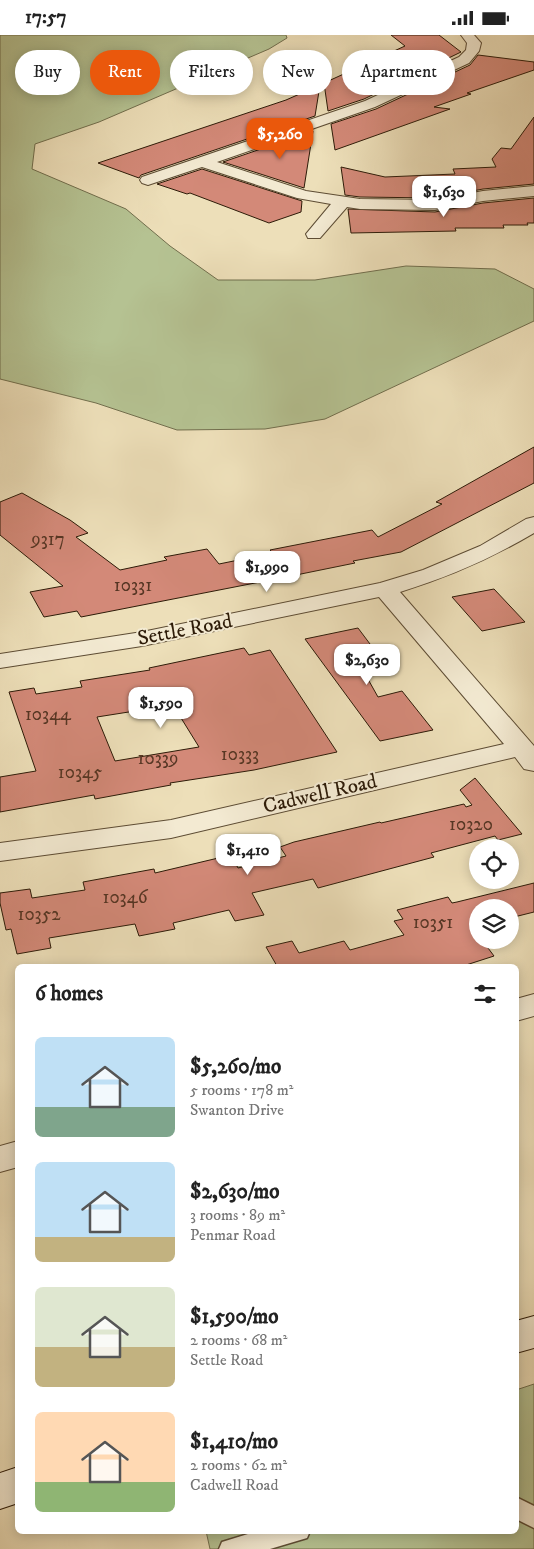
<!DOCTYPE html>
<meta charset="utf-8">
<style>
body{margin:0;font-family:"IM FELL DW Pica",serif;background:#f2f2f2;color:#222;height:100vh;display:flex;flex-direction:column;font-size:19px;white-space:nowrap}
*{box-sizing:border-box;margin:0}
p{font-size:16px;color:#767676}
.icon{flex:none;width:28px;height:28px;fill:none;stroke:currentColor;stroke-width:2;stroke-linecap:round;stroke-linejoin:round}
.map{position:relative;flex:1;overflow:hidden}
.side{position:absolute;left:15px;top:929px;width:504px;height:570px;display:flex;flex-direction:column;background:#fff;border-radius:8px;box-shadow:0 2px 12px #0003}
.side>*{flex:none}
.guide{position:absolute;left:15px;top:15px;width:505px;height:45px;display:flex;gap:10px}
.controls{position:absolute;left:469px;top:804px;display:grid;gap:10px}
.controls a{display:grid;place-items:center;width:50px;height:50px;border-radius:50%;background:#fff;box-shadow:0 2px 12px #0003;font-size:25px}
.price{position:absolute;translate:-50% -42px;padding:0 11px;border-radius:10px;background:#fff;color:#222;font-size:16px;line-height:32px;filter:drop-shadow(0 1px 2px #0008)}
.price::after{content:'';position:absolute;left:50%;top:30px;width:15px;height:11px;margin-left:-8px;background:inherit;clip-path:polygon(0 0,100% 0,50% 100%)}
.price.active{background:#ea580c;color:#fff}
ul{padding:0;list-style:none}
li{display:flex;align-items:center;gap:15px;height:125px;padding:0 20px}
li span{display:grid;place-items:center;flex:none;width:140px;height:100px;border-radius:8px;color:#555}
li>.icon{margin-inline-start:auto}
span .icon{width:60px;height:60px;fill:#fffc;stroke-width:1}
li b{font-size:21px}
h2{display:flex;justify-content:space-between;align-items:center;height:60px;padding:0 20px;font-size:21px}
.pill{padding:0 18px;border-radius:22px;background:#fff;box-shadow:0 2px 12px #0003;font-size:18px;line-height:45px}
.pill.active{background:#ea580c;color:#fff}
.status{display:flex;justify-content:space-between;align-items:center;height:35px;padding:0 25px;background:#fff;direction:ltr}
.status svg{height:14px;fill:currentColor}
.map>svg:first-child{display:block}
</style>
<div class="status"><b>17:57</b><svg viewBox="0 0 49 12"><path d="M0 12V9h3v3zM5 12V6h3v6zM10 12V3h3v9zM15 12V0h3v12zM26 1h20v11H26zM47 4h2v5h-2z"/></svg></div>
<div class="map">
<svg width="534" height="1514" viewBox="0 0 534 1514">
<rect width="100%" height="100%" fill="#eddfb9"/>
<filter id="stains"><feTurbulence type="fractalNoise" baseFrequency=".004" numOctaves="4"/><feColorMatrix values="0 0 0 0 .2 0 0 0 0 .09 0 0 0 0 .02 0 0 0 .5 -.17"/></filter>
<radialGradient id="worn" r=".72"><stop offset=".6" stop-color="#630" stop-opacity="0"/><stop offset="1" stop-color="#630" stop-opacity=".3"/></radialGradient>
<!-- green -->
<path fill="#b5c292" stroke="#716e4d" d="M0 0H286L287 3 269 14 99 87 35 109 32 134 126 174 170 211 218 245H315L406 231 495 234 534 254V286L325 384 265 394 177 395 96 368 0 344Z
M534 1349V1514H210L206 1496H516V1355Z"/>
<!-- building -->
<path fill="#d38978" stroke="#2d1b08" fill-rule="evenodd" d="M391 0H439L461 17 364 64 328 76 324 48 405 11Z
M478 20 534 27V35L467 58 471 59 434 72 450 74 335 115 331 89 376 74 470 30Z
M320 50 315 81 141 140 139 143 98 128 286 65Z
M534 82V149L483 154 435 163 360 162 345 160 341 132 385 142 455 139 453 134 496 132 492 124 501 113 511 114Z
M313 96 304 153 223 127Z
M202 134 302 166 301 177 269 188 190 158 187 159 157 149Z
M534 163V188H527L528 190H503L504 193H455L456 196 351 198 348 174 435 177 483 168Z
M534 412V448L401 517 353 526 355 528 296 540 81 582 77 576 44 582 30 557 63 551 0 500V467L22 458 70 485 88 498 76 502 120 535 167 525 164 522 207 514 219 529 273 518 270 515 372 495 378 502 442 469 436 467Z
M494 554 525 587 482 596 452 562Z
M358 593 376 617 355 621 378 662 402 656 433 695 380 706 305 604Z
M244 613 249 620 270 615 337 717 254 735 170 748 171 750 95 764 94 760 0 777V742L36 736 9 657 34 653 36 659 82 652 80 646 150 635 149 633ZM173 670 199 712 115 726 97 682Z
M475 743 522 799 498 805 495 801 431 818 434 822 318 853 313 844 252 858 264 880 235 886 229 875 173 888 175 894 139 901 135 889 49 903 51 913 17 919 11 894 6 895 0 868V858L30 854 32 863 85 855 83 847 154 834 155 838 231 820 238 833 286 821 280 812 294 807 380 787 381 788 464 769 466 772 472 770 460 755Z
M534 848V877L510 883V872H478V892L473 893 478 899V905H482L494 921 463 931H277L266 912 292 906 299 918 344 906 350 915 404 900 394 886 403 884 397 875 448 862 452 868 457 867Z"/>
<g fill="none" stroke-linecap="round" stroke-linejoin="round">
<!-- lane casing -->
<g stroke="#5d4c34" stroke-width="3">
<path id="lane" d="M516 1462 534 1471V1493L516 1484Z
M258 1496H310L307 1503 270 1514H219L222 1507Z"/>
</g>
<!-- street casing -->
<g stroke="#5d4c34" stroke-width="2">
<path id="street" d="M461 0H474L481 8 479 16 469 28 375 72 217 127 306 156 360 164 435 165 483 156 534 151V161L483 166 435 175 360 174 347 172 320 203H308L306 199 331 169 297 163 202 132 148 150 142 148 140 145 142 142 365 66 459 22 466 15 467 8Z
M534 482V498C490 524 449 542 400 557L534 711V736L524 734 515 722 171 803 0 826V808L171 785 504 709 379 562 142 611 0 633V619L142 597 380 548 423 535 480 511 526 484Z
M534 959V981L516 986V964Z
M18 1106V1132L0 1137V1111Z"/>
</g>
<!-- secondary casing -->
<g stroke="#2d1b08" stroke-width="2">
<path id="secondary" d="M534 1281V1313L516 1318V1286Z
M18 1432V1468L0 1474V1438Z"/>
</g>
<!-- lane -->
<use href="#lane" fill="#f3ead2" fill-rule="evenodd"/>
<!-- street -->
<use href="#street" fill="#f3ead2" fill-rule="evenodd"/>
<!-- secondary -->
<use href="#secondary" fill="#f3ead2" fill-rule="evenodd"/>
</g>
<g text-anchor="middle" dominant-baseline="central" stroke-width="4" stroke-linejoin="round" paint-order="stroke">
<!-- number labels -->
<g font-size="19" fill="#563624">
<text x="48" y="504">9317</text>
<text x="133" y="550">10331</text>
<text x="48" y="679">10344</text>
<text x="240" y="719">10333</text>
<text x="158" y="723">10339</text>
<text x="80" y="737">10345</text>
<text x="471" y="789">10320</text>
<text x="125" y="862">10346</text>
<text x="39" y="879">10352</text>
<text x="433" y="887">10351</text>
</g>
<!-- street labels -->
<g font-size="21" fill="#2d1b08" stroke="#f3ead2">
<text transform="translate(185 595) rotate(-11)">Settle Road</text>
<text transform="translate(320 759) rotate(-13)">Cadwell Road</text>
</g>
</g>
<rect width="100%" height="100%" filter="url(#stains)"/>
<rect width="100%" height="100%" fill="url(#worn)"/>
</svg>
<div class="controls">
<a><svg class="icon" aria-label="locate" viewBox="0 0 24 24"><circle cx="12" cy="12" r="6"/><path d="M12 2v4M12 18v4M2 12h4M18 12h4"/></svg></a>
<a><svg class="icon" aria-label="layers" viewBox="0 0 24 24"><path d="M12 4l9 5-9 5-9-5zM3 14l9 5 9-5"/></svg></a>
</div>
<b class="price active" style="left:280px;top:125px">$5,260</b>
<b class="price" style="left:444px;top:183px">$1,630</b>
<b class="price" style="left:267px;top:558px">$1,990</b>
<b class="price" style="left:367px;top:651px">$2,630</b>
<b class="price" style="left:161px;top:694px">$1,590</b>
<b class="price" style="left:248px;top:841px">$1,410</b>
<div class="guide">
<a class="pill">Buy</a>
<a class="pill active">Rent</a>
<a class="pill">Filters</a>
<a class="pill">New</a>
<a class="pill">Apartment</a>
</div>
<section class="side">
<h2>6 homes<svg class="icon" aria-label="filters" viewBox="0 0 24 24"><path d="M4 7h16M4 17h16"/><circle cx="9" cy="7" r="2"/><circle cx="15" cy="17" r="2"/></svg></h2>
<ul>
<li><span style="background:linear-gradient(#bfe0f5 70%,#7fa58c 0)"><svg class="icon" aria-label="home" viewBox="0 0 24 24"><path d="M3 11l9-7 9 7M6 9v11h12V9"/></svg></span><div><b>$5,260/mo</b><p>5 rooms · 178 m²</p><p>Swanton Drive</p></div></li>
<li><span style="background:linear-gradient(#bfe0f5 75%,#c2b280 0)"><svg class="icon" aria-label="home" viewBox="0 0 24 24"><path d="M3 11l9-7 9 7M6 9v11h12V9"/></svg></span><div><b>$2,630/mo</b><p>3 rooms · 89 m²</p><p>Penmar Road</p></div></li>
<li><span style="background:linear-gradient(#dfe7d0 60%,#c2b280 0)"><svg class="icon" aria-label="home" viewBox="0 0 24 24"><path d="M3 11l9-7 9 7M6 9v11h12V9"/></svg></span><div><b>$1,590/mo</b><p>2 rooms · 68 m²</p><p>Settle Road</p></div></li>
<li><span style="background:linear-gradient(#ffd9b3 70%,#8fb573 0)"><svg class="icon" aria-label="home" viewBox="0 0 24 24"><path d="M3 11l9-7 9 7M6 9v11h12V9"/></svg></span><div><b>$1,410/mo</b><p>2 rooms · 62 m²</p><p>Cadwell Road</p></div></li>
</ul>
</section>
</div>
